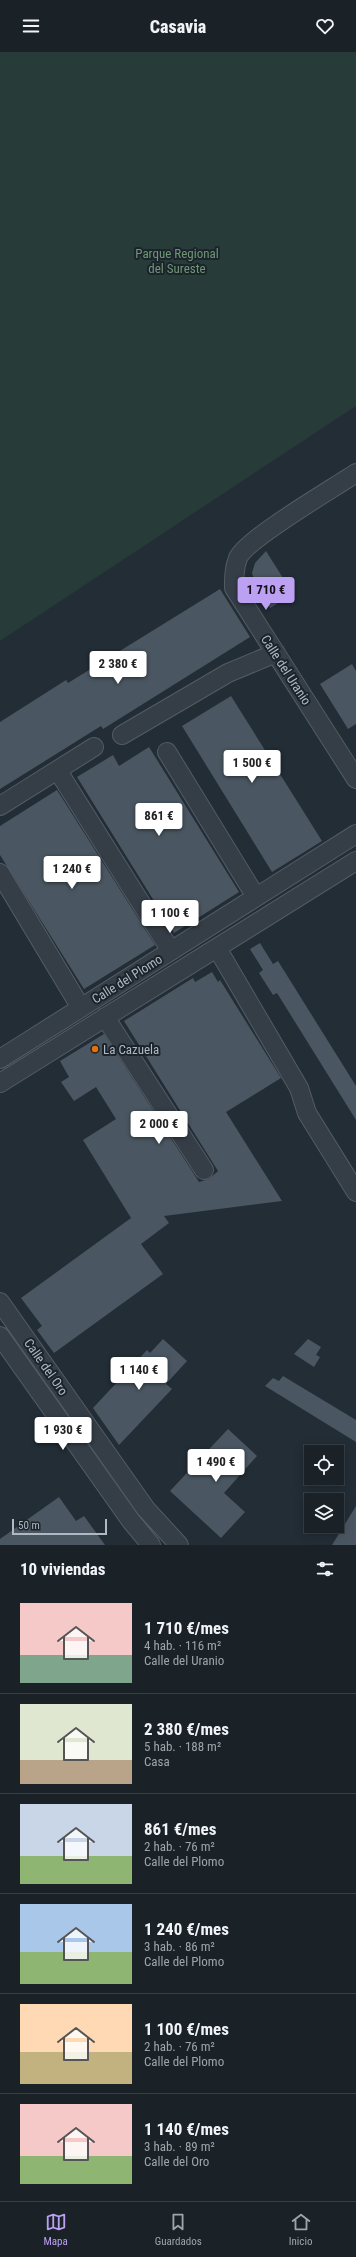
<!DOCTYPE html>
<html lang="es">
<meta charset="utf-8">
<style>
body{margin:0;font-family:"Roboto Condensed",sans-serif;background:#272f34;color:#f1f3f6;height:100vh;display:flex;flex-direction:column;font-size:15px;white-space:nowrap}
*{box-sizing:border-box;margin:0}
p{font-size:13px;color:#9fa4a8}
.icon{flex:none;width:22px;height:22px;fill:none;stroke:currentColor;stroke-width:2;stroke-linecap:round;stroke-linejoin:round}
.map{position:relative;height:1493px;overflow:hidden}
.details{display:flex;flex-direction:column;background:#1a2228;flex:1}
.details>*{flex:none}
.controls{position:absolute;left:304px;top:1393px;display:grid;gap:8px}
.controls a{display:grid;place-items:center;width:40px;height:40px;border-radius:0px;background:#1a2228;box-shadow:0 2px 10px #0003,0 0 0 1px #383f45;font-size:20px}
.scale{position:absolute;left:12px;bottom:10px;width:95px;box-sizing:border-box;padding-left:4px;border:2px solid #b0b9c3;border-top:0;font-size:11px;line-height:14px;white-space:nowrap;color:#b0b9c3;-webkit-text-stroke:3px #1b232b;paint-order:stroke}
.price{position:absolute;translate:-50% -34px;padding:0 9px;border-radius:4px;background:#fff;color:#222;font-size:13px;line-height:26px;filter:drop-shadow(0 1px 2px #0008)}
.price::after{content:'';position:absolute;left:50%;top:24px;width:12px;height:9px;margin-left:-6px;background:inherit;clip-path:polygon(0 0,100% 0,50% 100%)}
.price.selected{background:#bca0f2;color:#111}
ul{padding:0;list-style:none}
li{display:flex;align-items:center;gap:12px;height:100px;padding:0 20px}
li+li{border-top:1px solid #383f45}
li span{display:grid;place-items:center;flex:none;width:112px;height:80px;border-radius:0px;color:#555}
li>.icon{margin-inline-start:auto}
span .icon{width:48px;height:48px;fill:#fffc;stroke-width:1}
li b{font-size:17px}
h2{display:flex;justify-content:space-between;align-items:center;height:48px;padding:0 20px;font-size:17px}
header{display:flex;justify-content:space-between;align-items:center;height:52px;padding:0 20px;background:#1a2228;font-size:18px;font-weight:800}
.tabs{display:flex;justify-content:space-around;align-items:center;height:56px;border-top:1px solid #383f45;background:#1a2228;font-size:11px;color:#9fa4a8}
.tabs a{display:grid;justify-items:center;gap:2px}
.tabs .selected{color:#bca0f2}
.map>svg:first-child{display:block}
</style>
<header><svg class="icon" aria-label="menu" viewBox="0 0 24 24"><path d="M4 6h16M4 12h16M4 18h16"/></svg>Casavia<svg class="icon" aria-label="heart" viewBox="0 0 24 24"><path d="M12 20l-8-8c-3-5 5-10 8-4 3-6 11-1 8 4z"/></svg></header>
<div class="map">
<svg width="356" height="1493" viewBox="0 0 356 1493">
<rect width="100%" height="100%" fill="#222d36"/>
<!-- green -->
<path fill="#273b39" d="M0 0H356V354L0 589Z"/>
<!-- building -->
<path fill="#4a5762" d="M266 499 293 542 270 556 255 531 252 521 255 511Z
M220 537 250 585 103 677 101 674 0 737V670L66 628 68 631Z
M352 612 356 619V672L348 677 320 632Z
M231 644 322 789 272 820 182 674Z
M149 695 239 840 174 881 77 725 113 703 119 714Z
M57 738 155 893 84 937 0 803V774Z
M260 891 273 912 278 909 356 1034V1068L277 941 273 943 259 921 263 918 250 897Z
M212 920 218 930 220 928 281 1026 226 1060 282 1149 164 1164 169 1171 141 1192 163 1222 54 1301 37 1278 42 1274 21 1246 131 1166 83 1088 116 1067 96 1035 74 1049 61 1030 69 1025 60 1009 104 982 199 1130 209 1127 218 1119 124 969 193 926 195 930Z
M163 1287 187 1309 166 1332 172 1337 119 1393 93 1356 147 1298 150 1301Z
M308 1287 321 1295 316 1303 320 1305 314 1315 294 1302Z
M283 1324 356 1368V1390L265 1334 273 1326 279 1329Z
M228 1377 257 1404 224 1441 245 1460 221 1486 170 1439Z
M59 1445 76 1469 84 1464 105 1493H0V1487Z
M356 1454V1493H332Z"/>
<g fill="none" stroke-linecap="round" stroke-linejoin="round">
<!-- minor casing -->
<g stroke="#535c65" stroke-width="20">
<path id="minor" d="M356 421C334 436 246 487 238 506 234 516 234 526 234 536L356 727
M122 683 228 621 276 601
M167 700 256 845
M58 719 171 899
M0 754 94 695
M0 821 81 956
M217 896 299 1036 307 1061 356 1140
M105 965 204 1118
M0 1007 356 782
M0 1031 356 809
M0 1250 146 1457 179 1493
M0 1284 131 1469 151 1493"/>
</g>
<!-- minor -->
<use href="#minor" stroke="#353e47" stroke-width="18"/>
</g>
<!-- markers -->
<circle fill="#e8710a" stroke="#1b232b" stroke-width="1.5" cx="95" cy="997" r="4"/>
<g text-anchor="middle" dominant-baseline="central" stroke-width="4" stroke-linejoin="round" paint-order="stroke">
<!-- park labels -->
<g font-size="13" fill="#709775" stroke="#1b232b">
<text x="177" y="201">Parque Regional<tspan x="177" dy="15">del Sureste</tspan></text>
</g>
<!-- street labels -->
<g font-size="13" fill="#b0b9c3" stroke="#1b232b">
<text transform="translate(286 618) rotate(57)">Calle del Uranio</text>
<text transform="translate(127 927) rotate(-32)">Calle del Plomo</text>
<text transform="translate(46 1315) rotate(55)">Calle del Oro</text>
</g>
<!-- poi labels -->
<g font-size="13" fill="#b0b9c3" stroke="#1b232b" text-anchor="start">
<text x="103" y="997">La Cazuela</text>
</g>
</g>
</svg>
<div class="controls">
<a><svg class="icon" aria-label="locate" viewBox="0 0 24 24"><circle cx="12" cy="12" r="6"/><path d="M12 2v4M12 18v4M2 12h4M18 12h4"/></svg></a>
<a><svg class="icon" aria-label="layers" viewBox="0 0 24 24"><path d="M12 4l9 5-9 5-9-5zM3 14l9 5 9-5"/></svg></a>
</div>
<div class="scale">50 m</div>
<b class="price selected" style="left:266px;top:559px">1 710 €</b>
<b class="price" style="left:118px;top:633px">2 380 €</b>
<b class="price" style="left:252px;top:732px">1 500 €</b>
<b class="price" style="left:159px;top:785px">861 €</b>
<b class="price" style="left:72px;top:838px">1 240 €</b>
<b class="price" style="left:170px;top:882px">1 100 €</b>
<b class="price" style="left:159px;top:1093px">2 000 €</b>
<b class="price" style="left:139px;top:1339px">1 140 €</b>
<b class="price" style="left:63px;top:1399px">1 930 €</b>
<b class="price" style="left:216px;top:1431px">1 490 €</b>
</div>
<section class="details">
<h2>10 viviendas<svg class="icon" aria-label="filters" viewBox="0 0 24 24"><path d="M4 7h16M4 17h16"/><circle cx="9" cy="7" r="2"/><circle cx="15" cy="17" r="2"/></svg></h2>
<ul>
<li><span style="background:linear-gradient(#f6c9c9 65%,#7fa58c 0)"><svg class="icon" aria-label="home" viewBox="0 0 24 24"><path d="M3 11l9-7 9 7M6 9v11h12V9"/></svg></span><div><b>1 710 €/mes</b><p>4 hab. · 116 m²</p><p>Calle del Uranio</p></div></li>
<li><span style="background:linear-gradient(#dfe7d0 70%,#b9a48a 0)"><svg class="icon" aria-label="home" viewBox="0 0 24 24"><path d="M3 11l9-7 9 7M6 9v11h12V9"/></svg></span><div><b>2 380 €/mes</b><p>5 hab. · 188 m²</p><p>Casa</p></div></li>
<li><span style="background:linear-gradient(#c9d6e8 65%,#8fb573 0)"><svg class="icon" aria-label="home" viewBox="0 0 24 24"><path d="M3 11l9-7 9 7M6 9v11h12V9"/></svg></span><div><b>861 €/mes</b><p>2 hab. · 76 m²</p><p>Calle del Plomo</p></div></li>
<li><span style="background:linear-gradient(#a9c7e8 60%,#8fb573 0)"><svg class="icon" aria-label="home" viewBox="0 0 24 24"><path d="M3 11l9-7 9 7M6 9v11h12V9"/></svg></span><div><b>1 240 €/mes</b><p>3 hab. · 86 m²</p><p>Calle del Plomo</p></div></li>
<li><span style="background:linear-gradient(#ffd9b3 60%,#c2b280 0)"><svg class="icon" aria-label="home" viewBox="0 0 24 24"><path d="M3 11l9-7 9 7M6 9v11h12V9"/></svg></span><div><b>1 100 €/mes</b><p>2 hab. · 76 m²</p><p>Calle del Plomo</p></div></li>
<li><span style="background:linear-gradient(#f6c9c9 65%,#8fb573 0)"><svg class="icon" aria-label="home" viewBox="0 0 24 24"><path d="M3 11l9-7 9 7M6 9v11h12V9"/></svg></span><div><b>1 140 €/mes</b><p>3 hab. · 89 m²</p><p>Calle del Oro</p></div></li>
</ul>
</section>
<nav class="tabs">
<a class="selected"><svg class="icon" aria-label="map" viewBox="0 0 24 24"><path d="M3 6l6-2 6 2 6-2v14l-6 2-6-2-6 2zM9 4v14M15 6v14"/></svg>Mapa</a>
<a><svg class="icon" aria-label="saved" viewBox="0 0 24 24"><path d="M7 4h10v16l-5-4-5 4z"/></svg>Guardados</a>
<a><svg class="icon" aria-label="home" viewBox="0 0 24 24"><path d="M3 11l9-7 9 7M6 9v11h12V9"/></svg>Inicio</a>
</nav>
